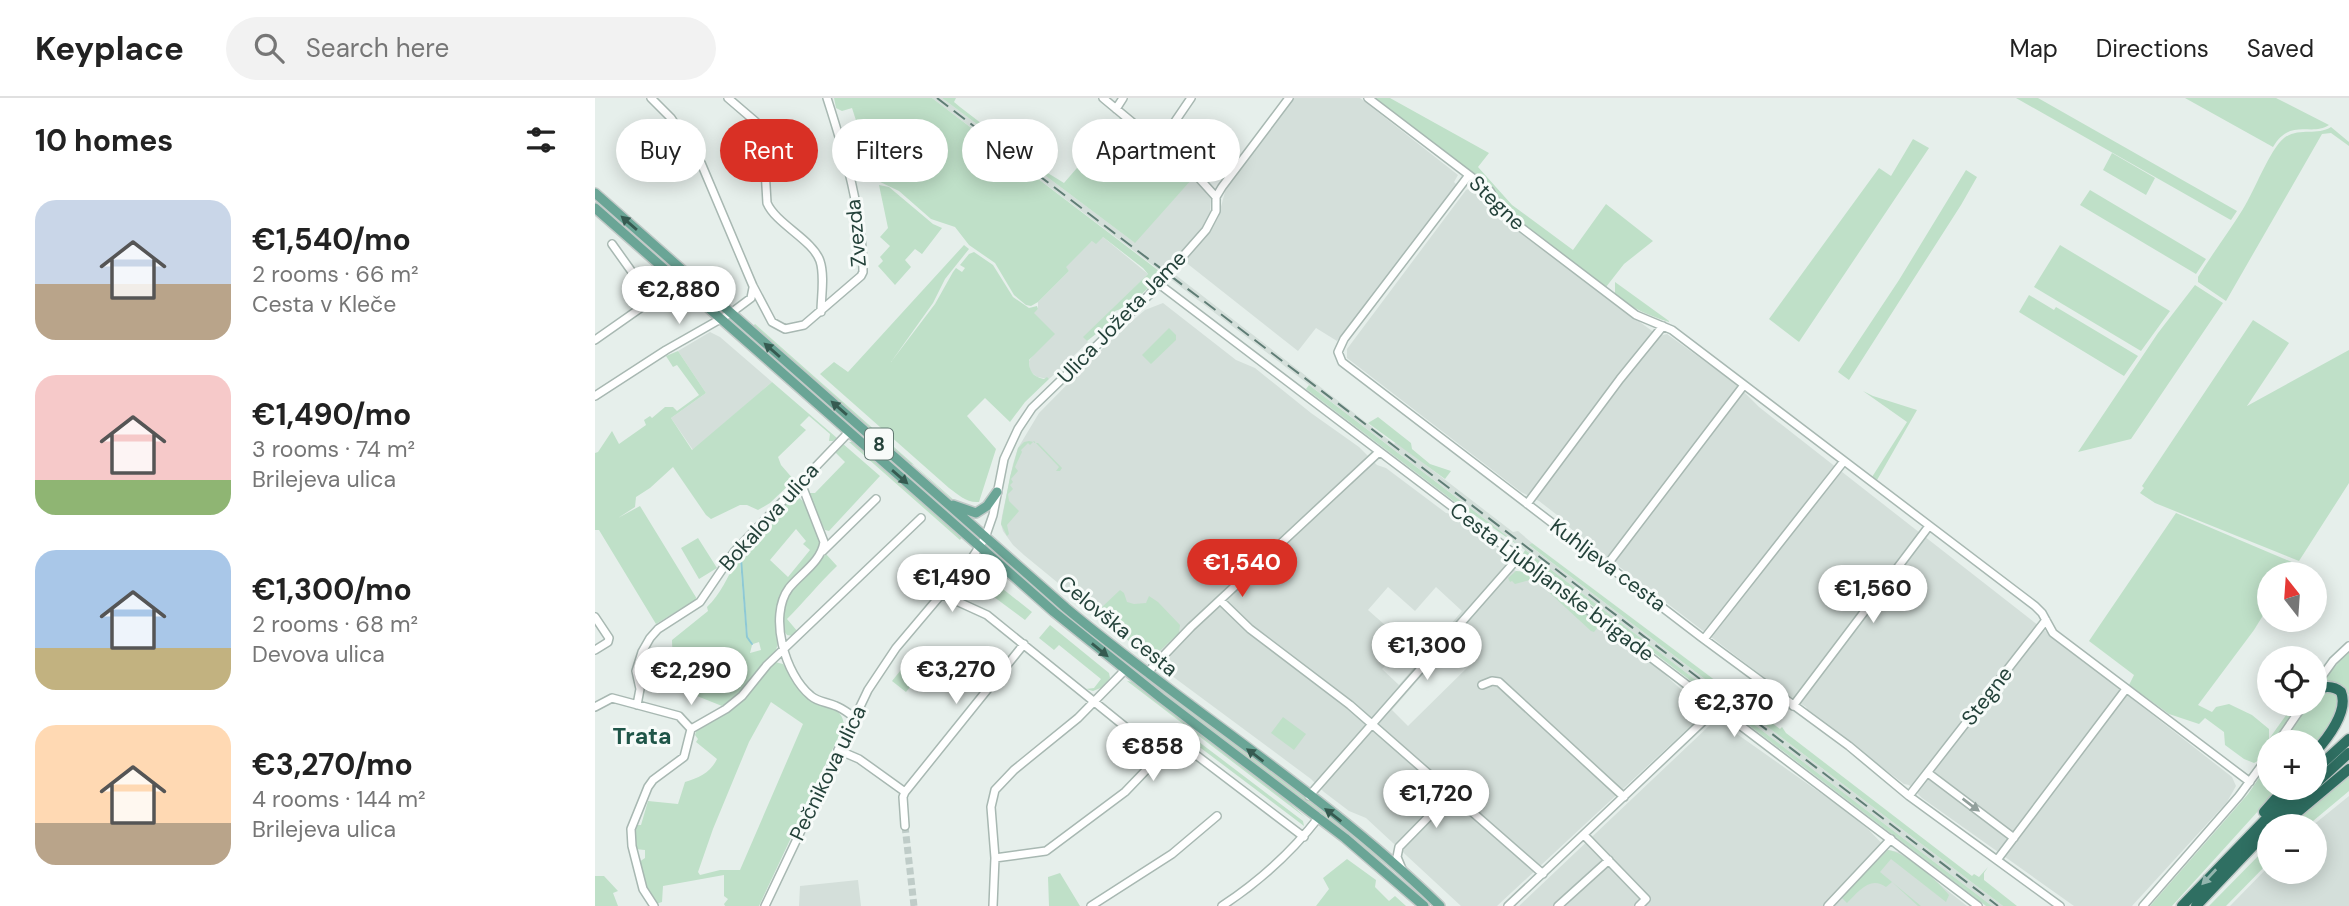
<!DOCTYPE html>
<meta charset="utf-8">
<style>
body{margin:0;font-family:"DM Sans",sans-serif;background:#f2f2f2;color:#222;height:100vh;display:flex;flex-direction:column;font-size:26px;white-space:nowrap}
*{box-sizing:border-box;margin:0}
p{font-size:23px;color:#767676}
.icon{flex:none;width:38px;height:38px;fill:none;stroke:currentColor;stroke-width:2;stroke-linecap:round;stroke-linejoin:round}
.map{position:relative;flex:1;overflow:hidden}
.drawer{display:flex;flex-direction:column;background:#fff;width:595px}
.drawer>*{flex:none}
.guide{position:absolute;left:21px;top:21px;width:665px;height:63px;display:flex;gap:14px}
.needle{width:46px;rotate:343deg}
.fabs{position:absolute;left:1662px;top:464px;display:grid;gap:14px}
.fabs a{display:grid;place-items:center;width:70px;height:70px;border-radius:50%;background:#fff;box-shadow:0 4px 18px #0003;font-size:35px}
.price{position:absolute;translate:-50% -60px;padding:0 16px;border-radius:24px;background:#fff;color:#222;font-size:23px;line-height:46px;filter:drop-shadow(0 2px 4px #0008)}
.price::after{content:'';position:absolute;left:50%;top:42px;width:21px;height:16px;margin-left:-10px;background:inherit;clip-path:polygon(0 0,100% 0,50% 100%)}
.price.current{background:#d93025;color:#fff}
ul{padding:0;list-style:none}
li{display:flex;align-items:center;gap:21px;height:175px;padding:0 35px}
li span{display:grid;place-items:center;flex:none;width:196px;height:140px;border-radius:21px;color:#555}
li>.icon{margin-inline-start:auto}
span .icon{width:84px;height:84px;fill:#fffc;stroke-width:1}
li b{font-size:30px}
h2{display:flex;justify-content:space-between;align-items:center;height:84px;padding:0 35px;font-size:30px}
.chip{padding:0 24px;border-radius:32px;background:#fff;box-shadow:0 4px 18px #0003;font-size:24px;line-height:63px}
.chip.current{background:#d93025;color:#fff}
header{display:flex;align-items:center;gap:42px;box-sizing:border-box;height:98px;padding:0 35px;background:#fff;border-bottom:2px solid #e0e0e0}
header strong{font-size:33px}
nav{display:flex;gap:38px;margin-inline-start:auto;font-size:24px}
.search{width:490px;height:63px;background:#f2f2f2;display:flex;align-items:center;gap:18px;box-sizing:border-box;padding:0 24px;border-radius:38px;color:#767676;font-size:26px}
main{display:flex;flex:1;min-height:0}
.map>svg:first-child{display:block}
</style>
<header>
<strong>Keyplace</strong>
<div class="search"><svg class="icon" aria-label="search" viewBox="0 0 24 24"><circle cx="10" cy="10" r="6"/><path d="M15 15l6 6"/></svg>Search here</div>
<nav><a>Map</a><a>Directions</a><a>Saved</a></nav>
</header>
<main>
<section class="drawer">
<h2>10 homes<svg class="icon" aria-label="filters" viewBox="0 0 24 24"><path d="M4 7h16M4 17h16"/><circle cx="9" cy="7" r="2"/><circle cx="15" cy="17" r="2"/></svg></h2>
<ul>
<li><span style="background:linear-gradient(#c9d6e8 60%,#b9a48a 0)"><svg class="icon" aria-label="home" viewBox="0 0 24 24"><path d="M3 11l9-7 9 7M6 9v11h12V9"/></svg></span><div><b>€1,540/mo</b><p>2 rooms · 66 m²</p><p>Cesta v Kleče</p></div></li>
<li><span style="background:linear-gradient(#f6c9c9 75%,#8fb573 0)"><svg class="icon" aria-label="home" viewBox="0 0 24 24"><path d="M3 11l9-7 9 7M6 9v11h12V9"/></svg></span><div><b>€1,490/mo</b><p>3 rooms · 74 m²</p><p>Brilejeva ulica</p></div></li>
<li><span style="background:linear-gradient(#a9c7e8 70%,#c2b280 0)"><svg class="icon" aria-label="home" viewBox="0 0 24 24"><path d="M3 11l9-7 9 7M6 9v11h12V9"/></svg></span><div><b>€1,300/mo</b><p>2 rooms · 68 m²</p><p>Devova ulica</p></div></li>
<li><span style="background:linear-gradient(#ffd9b3 70%,#b9a48a 0)"><svg class="icon" aria-label="home" viewBox="0 0 24 24"><path d="M3 11l9-7 9 7M6 9v11h12V9"/></svg></span><div><b>€3,270/mo</b><p>4 rooms · 144 m²</p><p>Brilejeva ulica</p></div></li>
</ul>
</section>
<div class="map">
<svg width="1754" height="808" viewBox="0 0 1754 808">
<rect width="100%" height="100%" fill="#e6efeb"/>
<!-- built -->
<path fill="#d4dfda" fill-rule="evenodd" d="M337 0H347L539 144 598 80 616 99 615 116 611 125 568 175Z
M699 0H765L863 77 859 84 862 87 742 243 721 230 703 253 589 163 615 134 623 120 631 90Z
M876 90 881 91 897 103 902 115 1038 219 1064 238 1072 236 1140 285 1164 309 1637 679 1641 688 1632 704 1537 808H1479L1327 700 1314 687 1309 686 1213 613 1211 609 1192 597 979 434 966 420 944 403 926 394 752 260V251L871 92Z
M508 139 553 176 489 239 493 244 463 273 454 281 442 279 435 273 434 263 439 256 438 215 443 211V204L474 173 470 169 498 142Z
M578 175 799 346 801 344 918 434 923 433 937 445 935 448 1408 808H1397L574 180Z
M568 205 641 262 660 270 716 315 764 349 782 367 791 370 851 415 858 416 905 454 909 464 921 473 930 474 959 497 979 507 1066 573 1104 608 1105 613 1101 623 902 808H866L771 720 754 713 729 694 716 681 569 572 429 457 418 447 408 433 406 426 407 418 418 366 423 350 444 315 523 235 550 212ZM793 489 820 513 841 489 867 513 804 587 787 571 794 564 783 554 799 535 773 512ZM856 544 861 548 864 545 881 561 813 628 797 612Z
M115 234 125 239 177 284 98 352 76 320 111 295 83 253Z
M1125 624 1244 708 1273 731 1293 752 1304 754 1372 808H924L1115 627Z
M1754 698V808H1635L1675 767V774H1720V728H1717Z
M263 782 266 808H204L205 788Z"/>
<!-- green -->
<path fill="#bfe0c8" fill-rule="evenodd" d="M239 0H337L568 176 534 208 520 213V221L492 243 488 239 553 176 548 170 508 139 501 146 497 143 471 169 474 173 443 204 436 208 431 207 419 197 400 165 374 147 360 129 336 121 304 93 283 83 273 44H268L257 10 247 13 241 10Z
M347 0H361L359 4 365 9 443 69 469 85 525 20 598 80 540 145Z
M780 0H795L894 55 883 69 917 107 978 152 1011 106 1058 143 1029 166 1011 189 912 115 908 111 898 91Z
M1421 0H1443L1642 113 1636 122 1634 121Z
M1590 0H1681L1734 27C1716 39 1696 19 1678 49Z
M1736 29 1754 44V48L1736 35 1727 36 1631 203 1603 184V179C1617 156 1634 134 1648 111 1659 94 1675 51 1689 40 1704 29 1722 38 1736 29Z
M1318 41 1334 50 1204 244 1174 221 1284 70 1296 78Z
M1517 55 1560 80 1551 97 1508 72Z
M1371 72 1382 79 1366 107 1254 282 1243 274 1304 182Z
M284 87 294 89 338 126 347 130 327 156 320 151 310 162 316 169 300 187 283 168 288 163 285 159 295 148 285 139 293 130Z
M1495 92 1611 161 1601 176 1485 107Z
M369 147 374 151 350 181 338 205 296 264 340 206 358 174 361 170 367 174 370 170 365 167 374 156 379 154 398 167 418 199 434 210 442 208 443 211 439 215 460 236 434 262C434 272 437 279 449 281L452 279 454 281 430 304 415 324 390 300 372 318 401 351 384 404C371 405 364 397 354 390L225 276 239 264 253 274Z
M1465 147 1575 213 1546 253 1439 189Z
M1020 184 1074 223V224C1053 217 1037 211 1020 196Z
M1600 187 1628 205 1536 341 1483 354 1563 235Z
M1434 197 1459 212 1461 209 1543 258 1529 278 1424 214Z
M1658 222 1694 245 1652 308 1754 252V385L1704 463 1560 405 1545 395 1549 390 1547 388Z
M160 226 360 403 367 408 363 407 319 367 309 363 157 229Z
M574 230 581 237V242L556 266 547 257Z
M83 253 111 295 76 320 97 352 177 284 242 340 238 343H234L235 336 214 318 205 327 211 332 183 359 186 367 199 382 175 405 163 412 152 407H145L116 421 111 417 78 369 55 390 41 399 40 409 23 420 45 408 102 501 61 526 4 432H0V355L3 354 17 333 24 346 51 327 49 322 55 318 57 320 70 309H78L82 313 104 297 82 267 78 269 71 258Z
M714 287 1397 808H1391L936 461 928 456 930 452 878 416 877 417 711 291Z
M1268 293 1278 298 1322 312 1282 382 1277 379 1312 324Z
M783 319 816 345 817 351 835 366 856 373 850 381 773 325Z
M434 343 443 345 467 370 465 373H461L464 369 439 343 435 347 433 345 426 352 427 354 420 369 423 373 416 381 418 384 415 387 418 391 413 396 414 403 424 413 412 427 414 436 412 438 406 426 415 379 423 350 429 344Z
M254 344H259L367 439 365 442Z
M247 345 285 378 234 433 230 432 213 398 215 395H220L250 364 240 354Z
M197 397C212 397 223 433 225 447 216 469 193 480 184 501 177 518 187 536 181 552 171 568 144 602 127 608L82 590 78 586C84 566 77 562 77 542L113 513 112 509C126 496 132 479 142 463H145L151 535 157 547 155 555 166 552 164 544 158 546 153 539 146 461 142 459 143 454ZM201 431 211 443 208 446 215 452 193 479 175 462Z
M1581 415 1699 465 1693 476H1675V506L1659 532 1603 607 1617 614 1621 609 1634 606 1657 617 1674 631V641L1699 606H1704L1678 644H1675C1675 653 1668 661 1659 665L1649 661 1630 647 1629 634 1610 620 1604 626 1574 616 1534 587 1539 577 1494 543Z
M103 440 122 470 104 481 86 450Z
M937 445 1185 631 1187 629 1191 635 1377 778 1379 776 1384 779 1393 769 1389 775V782L1422 808H1408L934 447Z
M231 456 242 468C224 485 210 503 192 521L203 534 198 538 192 537C169 509 213 474 231 456Z
M384 472 437 514 430 522 395 496 399 491 396 488 392 492 385 489 382 493 378 490 369 500 363 496Z
M921 473 930 474 954 494 979 507 1005 527 999 534 996 533 946 487 935 482 920 486 917 483 915 484 913 480Z
M431 484C564 596 713 689 840 808L790 766 550 583Z
M525 492 529 495 532 504 539 506 551 505 554 498 563 504 585 527 584 535 557 560 497 515 502 509 506 513V510Z
M455 527 514 575 515 580 508 589 498 593 491 591 499 590 506 581 464 547 459 552 444 540Z
M1754 552V597L1747 589 1728 583Z
M318 557 332 568 311 594 297 583Z
M180 564 188 566C198 578 203 594 216 602 230 611 247 607 249 627L164 808H130L129 806 133 801 129 798V777L68 788 67 804 61 806 51 794 44 764 50 760V752L40 751 38 737 40 727H46L53 703 83 706 90 684C104 680 116 674 122 661L101 644 103 641 100 637 102 631 132 612ZM176 604 208 626 145 772H125L105 777 103 774 118 731 154 644Z
M532 583 539 584 671 684 711 720Z
M1733 594 1741 595 1745 601 1748 611 1720 649V644H1689L1714 606H1720V598Z
M688 619 711 636 699 652 676 635Z
M579 625 708 723 709 728 578 629 573 631Z
M1675 664V690H1684L1577 808H1555L1653 696Z
M1754 674V693L1712 728H1694Z
M1675 746V763L1631 808H1614Z
M1293 752C1311 754 1343 783 1354 797L1351 804 1296 761 1285 774 1326 808H1323L1297 784 1291 789C1275 777 1263 794 1252 805L1246 799Z
M752 761 781 782 780 789 794 803 800 798 811 808H721L734 791 728 780Z
M465 775 485 808H454L453 779Z
M0 778H9L23 793 18 795 23 808H0Z"/>
<g fill="none" stroke-linecap="round" stroke-linejoin="round">
<!-- stream -->
<path stroke="#8ec9d4" stroke-width="2" d="M146 461 152 539 157 546"/>
<!-- minor-tunnel -->
<path stroke="#bfccc8" stroke-width="7" stroke-dasharray="7 3.5" stroke-linecap="butt" d="M310 728 319 808"/>
<!-- minor casing -->
<g stroke="#a8b8b2" stroke-width="10">
<path id="minor" d="M56 0 76 20 106 65 158 188 177 224 190 231 209 227 266 178 268 174C268 115 250 56 232 0
M133 0 161 24 168 37 172 105C181 126 218 142 225 163 230 178 226 199 226 214
M508 0 602 78 621 99
M773 0 895 93 907 115 1041 217 1077 232 1440 508 1447 515 1458 535 1655 684
M521 11 528 0
M564 47 596 0
M874 77 749 241 743 254 747 264 1106 539 1254 648 1314 698 1465 808
M564 186 1383 808
M0 242 57 202 17 146
M0 298 71 252 136 215 156 200 158 190
M206 385 229 444C226 464 206 475 194 490 173 518 190 577 216 598 223 604 232 604 241 608 247 610 253 615 259 619
M932 406 1025 281 1068 228
M228 453 281 401
M1012 467 1149 287
M346 496 392 517 565 657
M625 502 655 531 755 607 948 776
M0 519 14 540 13 544 0 552
M1109 541 1249 363
M552 575 596 529 784 354
M887 587 897 583 904 584 1029 699
M1720 588 1738 563 1754 548
M42 607 45 591 41 573 47 554 55 540 63 531 105 504 139 454 254 334
M1198 608 1334 428
M0 609 17 600 84 618 96 631 131 611 147 598 172 567 326 420
M1683 644 1709 606
M243 652 264 661 310 694
M1333 675 1419 740
M714 698 923 460
M1314 698 1451 522
M310 728 308 699 310 694 429 546
M989 737 1051 801 1044 808
M400 760 451 753 530 694 579 643 584 644 709 739
M1402 762 1531 591
M807 771 802 759 804 749 856 696
M59 808 48 791 37 748 36 731 53 689 58 682 89 659 96 631
M170 808 273 592 301 550 377 460 390 440 398 417 409 361 423 331 437 310 554 197 611 132 621 113V99L627 89 694 0
M398 808 400 760 396 709 400 692 419 672 483 620 530 572
M496 808 577 756 622 718
M627 808C665 783 696 755 724 719
M913 808 1121 611
M963 808 1014 762
M1233 808 1296 741
M1548 808 1644 698 1675 656"/>
</g>
<!-- major casing -->
<g stroke="#c2cac8" stroke-width="12">
<path id="major" d="M0 95 471 510C593 612 731 697 845 808
M0 110 459 514 566 600 750 740 829 808
M358 407 381 415 392 408 402 394"/>
</g>
<!-- highway casing -->
<g stroke="#c2cac8" stroke-width="13">
<path id="highway" d="M1720 592C1729 588 1738 587 1746 594 1754 613 1732 641 1720 654
M1720 672 1754 641
M1720 686 1754 655
M1669 714 1690 690
M1676 728 1716 690
M1686 728 1754 671
M1587 808 1701 690
M1601 808 1675 730"/>
</g>
<!-- minor -->
<use href="#minor" stroke="#fff" stroke-width="7"/>
<!-- major -->
<use href="#major" stroke="#6aa596" stroke-width="9"/>
<!-- highway -->
<use href="#highway" stroke="#2f6f62" stroke-width="10"/>
<!-- rail -->
<path stroke="#5f7d75" stroke-width="2" stroke-dasharray="14 7" stroke-linecap="butt" d="M342 0 1403 808"/>
</g>
<!-- one-way arrows -->
<defs><path id="oneway-solid" d="M-6-.8H1V-3.2L6.5 0L1 3.2V.8H-6Z" transform="scale(1.75)"/></defs>
<g fill="#365b51">
<use href="#oneway-solid" transform="translate(34 125) rotate(-139)"/>
<use href="#oneway-solid" transform="translate(177 252) rotate(-139)"/>
<use href="#oneway-solid" transform="translate(244 310) rotate(-139)"/>
<use href="#oneway-solid" transform="translate(305 379) rotate(41)"/>
<use href="#oneway-solid" transform="translate(505 552) rotate(39)"/>
<use href="#oneway-solid" transform="translate(660 657) rotate(-143)"/>
<use href="#oneway-solid" transform="translate(738 717) rotate(-142)"/>
</g>
<use fill="#92a09c" href="#oneway-solid" transform="translate(1376 707) rotate(37)"/>
<use fill="#93b5ae" href="#oneway-solid" transform="translate(1614 779) rotate(133)"/>
<g text-anchor="middle" dominant-baseline="central" stroke-width="6" stroke-linejoin="round" paint-order="stroke">
<!-- shield labels -->
<rect fill="#f7fbf9" stroke="#637a73" stroke-width="2" x="270" y="330.5" width="28" height="31" rx="5"/>
<g font-size="19" font-weight="bold" fill="#24423a">
<text x="284" y="346">8</text>
</g>
<!-- street labels -->
<g font-size="21" fill="#24423a" stroke="#f7fbf9">
<text transform="translate(902 105) rotate(44)">Stegne</text>
<text transform="translate(261 135) rotate(-95)">Zvezda</text>
<text transform="translate(527 219) rotate(-46)">Ulica Jožeta Jame</text>
<text transform="translate(174 419) rotate(-48)">Bokalova ulica</text>
<text transform="translate(1013 467) rotate(37)">Kuhljeva cesta</text>
<text transform="translate(957 484) rotate(37)">Cesta Ljubljanske brigade</text>
<text transform="translate(523 528) rotate(39)">Celovška cesta</text>
<text transform="translate(1392 598) rotate(-52)">Stegne</text>
<text transform="translate(233 675) rotate(-64)">Pečnikova ulica</text>
</g>
<!-- neighbourhood labels -->
<g font-size="23" font-weight="bold" fill="#1f5548" stroke="#f7fbf9">
<text x="47" y="638">Trata</text>
</g>
</g>
</svg>
<div class="fabs">
<a><svg class="needle" viewBox="-14 -14 28 28"><path d="M0-13l5 13h-10z" fill="#e53935"/><path d="M0 13l5-13h-10z" fill="#767676"/></svg></a>
<a><svg class="icon" aria-label="locate" viewBox="0 0 24 24"><circle cx="12" cy="12" r="6"/><path d="M12 2v4M12 18v4M2 12h4M18 12h4"/></svg></a>
<a>+</a>
<a>−</a>
</div>
<b class="price" style="left:84px;top:228px">€2,880</b>
<b class="price current" style="left:647px;top:501px">€1,540</b>
<b class="price" style="left:357px;top:516px">€1,490</b>
<b class="price" style="left:1278px;top:527px">€1,560</b>
<b class="price" style="left:832px;top:584px">€1,300</b>
<b class="price" style="left:361px;top:608px">€3,270</b>
<b class="price" style="left:96px;top:609px">€2,290</b>
<b class="price" style="left:1139px;top:641px">€2,370</b>
<b class="price" style="left:558px;top:685px">€858</b>
<b class="price" style="left:841px;top:732px">€1,720</b>
<div class="guide">
<a class="chip">Buy</a>
<a class="chip current">Rent</a>
<a class="chip">Filters</a>
<a class="chip">New</a>
<a class="chip">Apartment</a>
</div>
</div>
</main>
